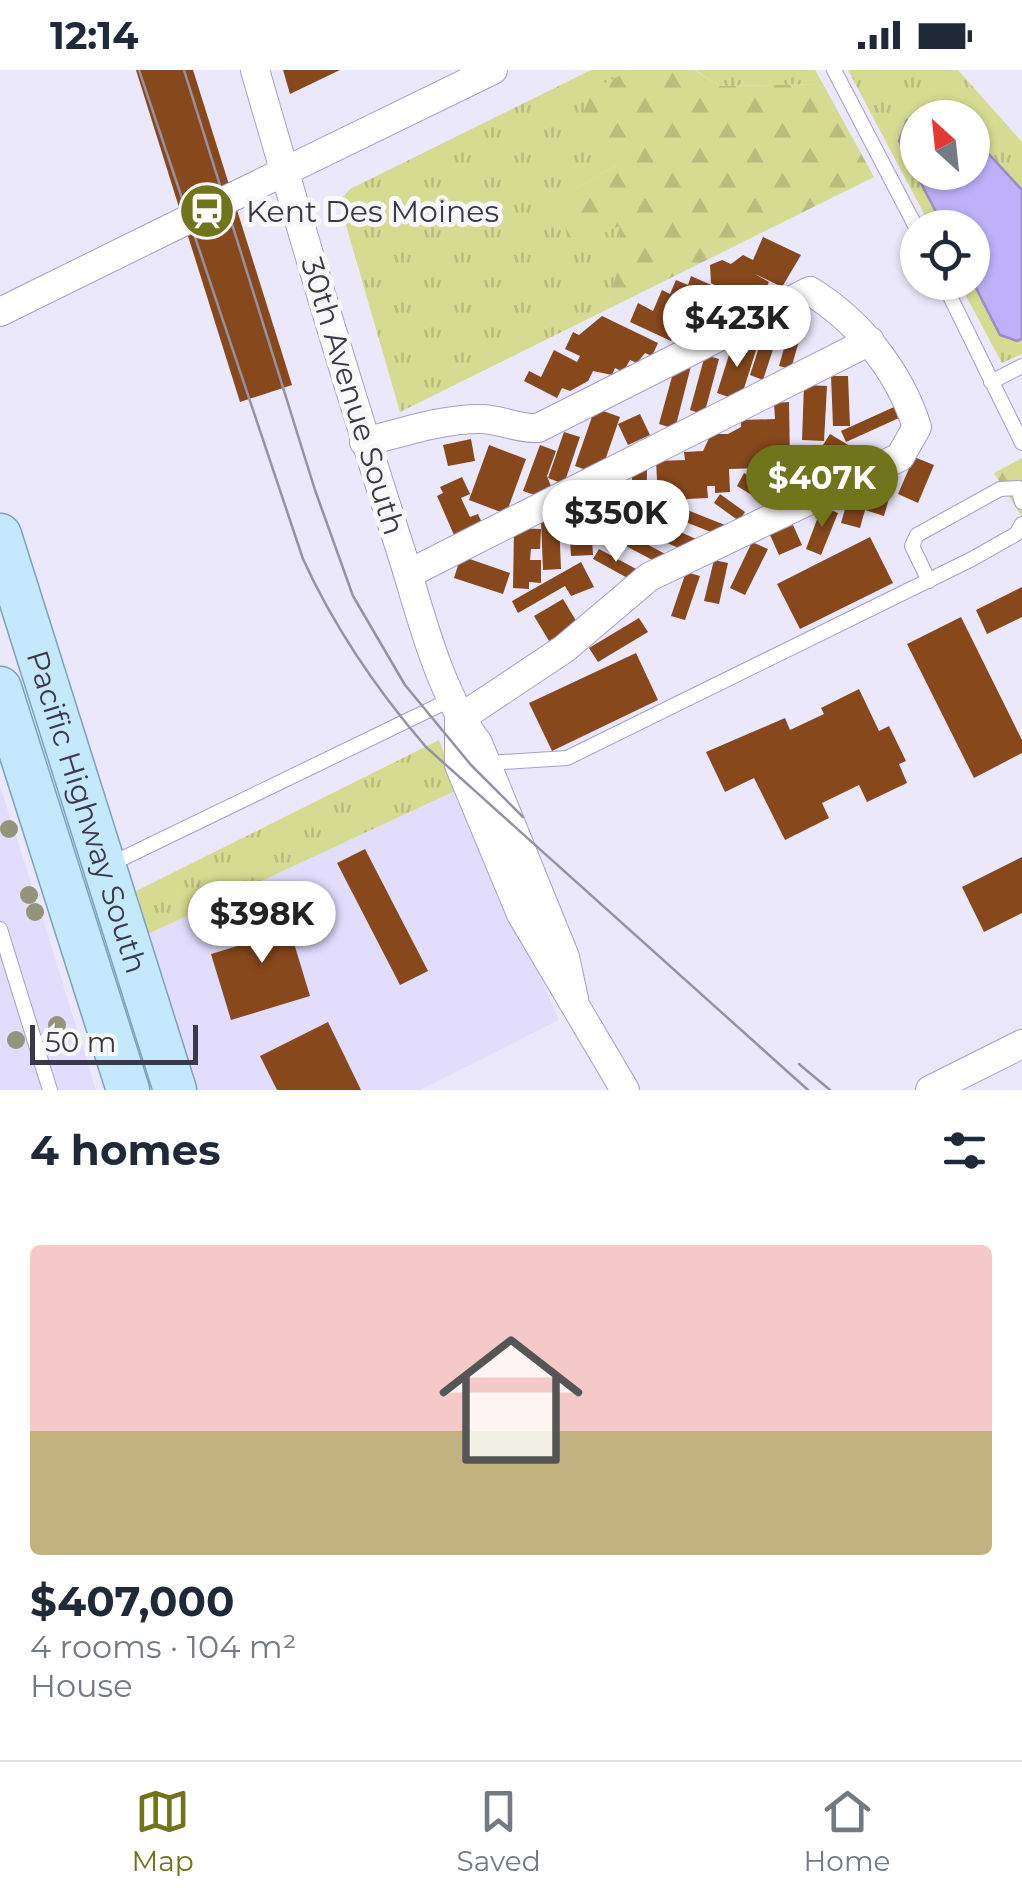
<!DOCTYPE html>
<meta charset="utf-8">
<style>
body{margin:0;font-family:Montserrat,sans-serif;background:#f6f6f7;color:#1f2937;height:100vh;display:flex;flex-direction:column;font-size:38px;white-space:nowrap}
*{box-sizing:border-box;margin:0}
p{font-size:32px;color:#747a83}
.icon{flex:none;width:55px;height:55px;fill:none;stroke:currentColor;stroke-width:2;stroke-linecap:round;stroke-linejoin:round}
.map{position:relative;height:1020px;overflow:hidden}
.drawer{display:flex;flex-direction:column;background:#fff;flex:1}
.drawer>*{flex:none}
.needle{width:65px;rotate:333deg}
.controls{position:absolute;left:900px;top:30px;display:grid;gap:20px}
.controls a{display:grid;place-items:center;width:90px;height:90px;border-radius:50%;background:#fff;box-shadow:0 2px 8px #0004;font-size:50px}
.scale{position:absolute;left:30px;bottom:25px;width:168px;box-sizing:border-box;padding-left:10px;border:5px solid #3b384a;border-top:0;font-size:28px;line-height:35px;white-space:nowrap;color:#3b384a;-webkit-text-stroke:8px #f8f8f8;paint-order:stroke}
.price{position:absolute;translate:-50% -85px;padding:0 22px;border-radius:35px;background:#fff;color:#222;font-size:32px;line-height:65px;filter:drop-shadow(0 2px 5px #0008)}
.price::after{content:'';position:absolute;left:50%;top:60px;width:30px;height:22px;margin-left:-15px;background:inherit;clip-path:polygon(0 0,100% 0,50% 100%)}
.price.selected{background:#70741b;color:#fff}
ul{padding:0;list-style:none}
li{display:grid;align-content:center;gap:20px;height:530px;padding:0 30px}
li+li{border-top:2px solid #e0e1e3}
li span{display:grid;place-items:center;height:310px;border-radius:10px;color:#555}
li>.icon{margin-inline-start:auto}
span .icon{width:180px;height:180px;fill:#fffc;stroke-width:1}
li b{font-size:42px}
h2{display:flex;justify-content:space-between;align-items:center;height:120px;padding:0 30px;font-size:42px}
.status{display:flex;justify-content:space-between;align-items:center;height:70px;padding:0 50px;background:#fff;direction:ltr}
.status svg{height:28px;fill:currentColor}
.menu{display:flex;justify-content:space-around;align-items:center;height:140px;border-top:2px solid #e0e1e3;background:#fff;font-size:28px;color:#747a83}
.menu a{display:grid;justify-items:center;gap:5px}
.menu .selected{color:#70741b}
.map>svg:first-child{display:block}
</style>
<div class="status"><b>12:14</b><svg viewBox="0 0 49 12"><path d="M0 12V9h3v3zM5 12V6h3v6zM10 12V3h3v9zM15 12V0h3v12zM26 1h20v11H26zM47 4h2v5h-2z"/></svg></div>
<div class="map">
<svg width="1022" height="1020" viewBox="0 0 1022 1020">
<defs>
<pattern id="grass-tufts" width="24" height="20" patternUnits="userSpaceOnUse" patternTransform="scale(2.5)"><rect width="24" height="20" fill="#d5db90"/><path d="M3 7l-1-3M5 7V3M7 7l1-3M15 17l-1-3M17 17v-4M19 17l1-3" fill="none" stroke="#b8bd7e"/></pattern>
<pattern id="forest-firs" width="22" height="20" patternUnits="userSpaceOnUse" patternTransform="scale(2.5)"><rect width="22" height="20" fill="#d5db90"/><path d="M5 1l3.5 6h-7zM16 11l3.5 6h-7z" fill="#b8bd7e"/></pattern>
</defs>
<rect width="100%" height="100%" fill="#ebe8fb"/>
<!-- built -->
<path fill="#e2ddfd" d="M0 716 45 856 96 1020H0Z
M457 720 559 950 420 1020H196L148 864Z"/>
<!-- grass -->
<path fill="url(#grass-tufts)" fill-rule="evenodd" d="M591 0H632L594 19 616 96 574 119 619 155 623 185 606 240 400 342 339 131 350 119Z
M695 0H815L823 14 720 16Z
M848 0H958L1022 72V284L1002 293 959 213 972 212V158L931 157ZM918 48H972V102H918Z
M439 670 457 720 148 864 136 821Z"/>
<!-- forest -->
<path fill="url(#forest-firs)" d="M632 0H694L720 16 823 14 874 107 606 240 622 185 619 156 570 178 563 147 574 119 616 96 578 55 594 18Z
M1022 388V447L994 403Z"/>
<!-- water -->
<path fill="#beb1fa" stroke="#978dc5" stroke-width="2.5" d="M918 48V102H972L973 67 1022 120V269L1017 271 1000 265 973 212 972 158 944 157 899 71 907 50Z"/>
<!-- building -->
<path fill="#87481c" d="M136 0H193L292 315 240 332Z
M283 0H340L290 24Z
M763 167 801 185 782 217 755 204 769 212 764 223 743 220 736 241 717 232 703 253 672 239 669 247 688 255 681 270 673 266 671 271 630 252 638 233 653 241 662 220 670 224 676 210 688 215 691 206 727 222 711 213 710 195 722 190 731 194 743 185 753 190Z
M794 243 806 246 791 299 779 296Z
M602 246 658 273 652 286 645 283 637 293 630 290 623 302 615 298 612 305 593 301 588 311 570 321 562 318 557 328 524 311 529 301 541 307 554 280 577 292 580 286 565 279 573 262 579 265Z
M767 253 780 258 763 310 750 305Z
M734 269 757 277 740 331 717 323Z
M705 285 719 289 704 345 690 340Z
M676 292 691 296 675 359 659 354Z
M831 306H848L850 356H833Z
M804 315 827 316 824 371 802 370Z
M789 332 790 392H775L774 382H762L763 398 729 399 730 422 715 423V416H707L708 428 687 429V434L675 439V446L659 447 656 391 685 390 684 382 703 381 711 364H728L741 357V350L775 349 774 333Z
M894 337 899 348 846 372 841 361Z
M595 338 620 347 600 405 575 396Z
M640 344 650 365 628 375 618 354Z
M564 362 580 367 564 414 548 408Z
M830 364 870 388 863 400 823 375Z
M471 369 475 391 448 396 443 375Z
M489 375 526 389 506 444 469 430Z
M540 375 556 381 547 406 552 419 535 425 523 421Z
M802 379 832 399 821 415 791 396Z
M914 387 934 395 918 433 898 424Z
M770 390 809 414 801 427 762 402Z
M632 400H647L646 463 632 462Z
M744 403 781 425 773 438 737 416Z
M875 405 894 411 884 446 865 440 860 458 841 453 851 418 870 423Z
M462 407 470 424 461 428 470 447 478 444 482 453 454 465 437 426 443 423 440 417Z
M624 422 627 464 615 470V475H604L600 423Z
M720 424 745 442 739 451 714 433Z
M590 436 593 485 571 486 568 437Z
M822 436 838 443 821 485 806 479Z
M682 438 725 455 721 466 678 449Z
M541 451H559L561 499 543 500Z
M656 451 696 469 690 483 649 465Z
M793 455 802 475 779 485 770 465Z
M514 458 541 459 540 479H531L530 490H541V513L529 512V519L513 518Z
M628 464 667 485 662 495 622 474Z
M870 467 893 513 800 559 777 514Z
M752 472 768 479 745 525 730 518Z
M599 479 638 500 633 511 593 489Z
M461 486 510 503 503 524 454 508Z
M714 490 728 493 719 534 704 531Z
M581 492 594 517 571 526 565 516 518 543 512 531Z
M686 502 700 506 685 550 671 546Z
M1022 517V547L987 564 976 540Z
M563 529 578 554 549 571 534 546Z
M961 547 1022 670V683L974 708 907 574Z
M639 548 648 562 598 592 589 578Z
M636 583 658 630 552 681 529 633Z
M859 619 879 661 889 656 906 691 899 694 907 713 867 732 859 715 822 733 829 748 785 770 754 708 725 722 706 682 785 648 790 660 824 644 821 638Z
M365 779 428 901 400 915 337 793Z
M1022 787V843L984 862 962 817Z
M280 827 310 926 231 950 211 884 258 870 249 837Z
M328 952 361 1020H277L260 986Z"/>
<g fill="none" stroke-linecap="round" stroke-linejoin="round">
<!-- service casing -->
<g stroke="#a59ec9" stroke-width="16">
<path id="service" d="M834 0 918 161
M943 212 1022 373
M991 312 1022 296
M929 511 912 476 917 465 1000 419 1018 418 1022 432
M486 693 567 688 972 489 1016 464 1022 454
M111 794 452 629
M0 859 50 1020"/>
</g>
<!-- minor casing -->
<g stroke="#a59ec9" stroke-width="30">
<path id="minor" d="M255 0C301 159 348 318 399 475 420 540 437 619 478 673L565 887 574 929
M220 133 493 0
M0 242 191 148
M364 372C402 363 443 348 483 349 502 350 518 359 538 358L810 221C860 252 899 301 917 357L900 387 649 507 564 579 459 649
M408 504 870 271
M459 649V695L521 844 625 1020
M930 1020 1022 974"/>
</g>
<!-- primary casing -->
<g stroke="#7aa2be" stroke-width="45">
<g id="primary">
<path id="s1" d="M0 465 175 1020"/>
<path d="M0 618 128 1020"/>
</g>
</g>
<!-- service -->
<use href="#service" stroke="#fff" stroke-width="14"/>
<!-- minor -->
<use href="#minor" stroke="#fff" stroke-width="28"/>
<!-- primary -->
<use href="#primary" stroke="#c4e9fd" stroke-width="42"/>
<!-- tram -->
<path stroke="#9592a4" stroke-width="2.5" d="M139 0 303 489C335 559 376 619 426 677L808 1020
M184 0 315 420 353 526 405 615 471 695 523 747
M799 994 830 1020"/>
</g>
<!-- trees -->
<g fill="#94947b">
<circle cx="9" cy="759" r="9"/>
<circle cx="29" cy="825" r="9"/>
<circle cx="35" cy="842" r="9"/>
<circle cx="57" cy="955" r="9"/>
<circle cx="16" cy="970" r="9"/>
</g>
<!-- icons -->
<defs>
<g id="station-disc" transform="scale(2.875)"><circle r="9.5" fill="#70741b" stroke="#f8f8f8"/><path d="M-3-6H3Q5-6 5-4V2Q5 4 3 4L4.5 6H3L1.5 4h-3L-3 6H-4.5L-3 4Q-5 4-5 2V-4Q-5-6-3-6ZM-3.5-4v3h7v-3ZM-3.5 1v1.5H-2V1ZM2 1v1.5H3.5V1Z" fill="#fff"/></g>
</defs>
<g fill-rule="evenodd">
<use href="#station-disc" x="207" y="141"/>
</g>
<g text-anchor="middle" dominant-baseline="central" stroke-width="10" stroke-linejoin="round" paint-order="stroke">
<!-- poi labels -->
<g font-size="30" fill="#3b384a" stroke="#f8f8f8" text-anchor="start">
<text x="246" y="141">Kent Des Moines</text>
</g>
<!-- street labels -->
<g font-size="30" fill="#3b384a" stroke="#f8f8f8">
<text transform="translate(353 326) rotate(73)">30th Avenue South</text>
<text stroke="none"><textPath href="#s1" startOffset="290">Pacific Highway South</textPath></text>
</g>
</g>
</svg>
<div class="controls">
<a><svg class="needle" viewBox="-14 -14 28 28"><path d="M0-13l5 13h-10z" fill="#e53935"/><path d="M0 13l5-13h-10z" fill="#747a83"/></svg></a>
<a><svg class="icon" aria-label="locate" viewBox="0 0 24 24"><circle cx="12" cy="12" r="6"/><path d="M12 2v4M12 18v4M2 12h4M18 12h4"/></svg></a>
</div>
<div class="scale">50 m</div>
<b class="price" style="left:737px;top:300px">$423K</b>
<b class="price selected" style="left:822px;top:460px">$407K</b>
<b class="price" style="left:616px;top:495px">$350K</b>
<b class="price" style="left:262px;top:896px">$398K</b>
</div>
<section class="drawer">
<h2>4 homes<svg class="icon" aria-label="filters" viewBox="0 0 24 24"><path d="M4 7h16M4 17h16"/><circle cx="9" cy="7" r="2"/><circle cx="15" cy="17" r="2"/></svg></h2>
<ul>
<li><span style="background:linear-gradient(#f6c9c9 60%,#c2b280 0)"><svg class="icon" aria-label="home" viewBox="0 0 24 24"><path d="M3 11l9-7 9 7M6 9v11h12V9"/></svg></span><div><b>$407,000</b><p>4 rooms · 104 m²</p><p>House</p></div></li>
</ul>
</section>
<nav class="menu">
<a class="selected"><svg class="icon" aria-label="map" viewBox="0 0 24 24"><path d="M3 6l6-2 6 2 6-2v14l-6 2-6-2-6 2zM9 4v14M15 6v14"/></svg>Map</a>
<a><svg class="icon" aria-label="saved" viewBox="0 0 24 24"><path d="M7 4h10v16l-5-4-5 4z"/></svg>Saved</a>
<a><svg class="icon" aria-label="home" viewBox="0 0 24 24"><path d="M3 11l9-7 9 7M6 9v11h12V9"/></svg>Home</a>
</nav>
